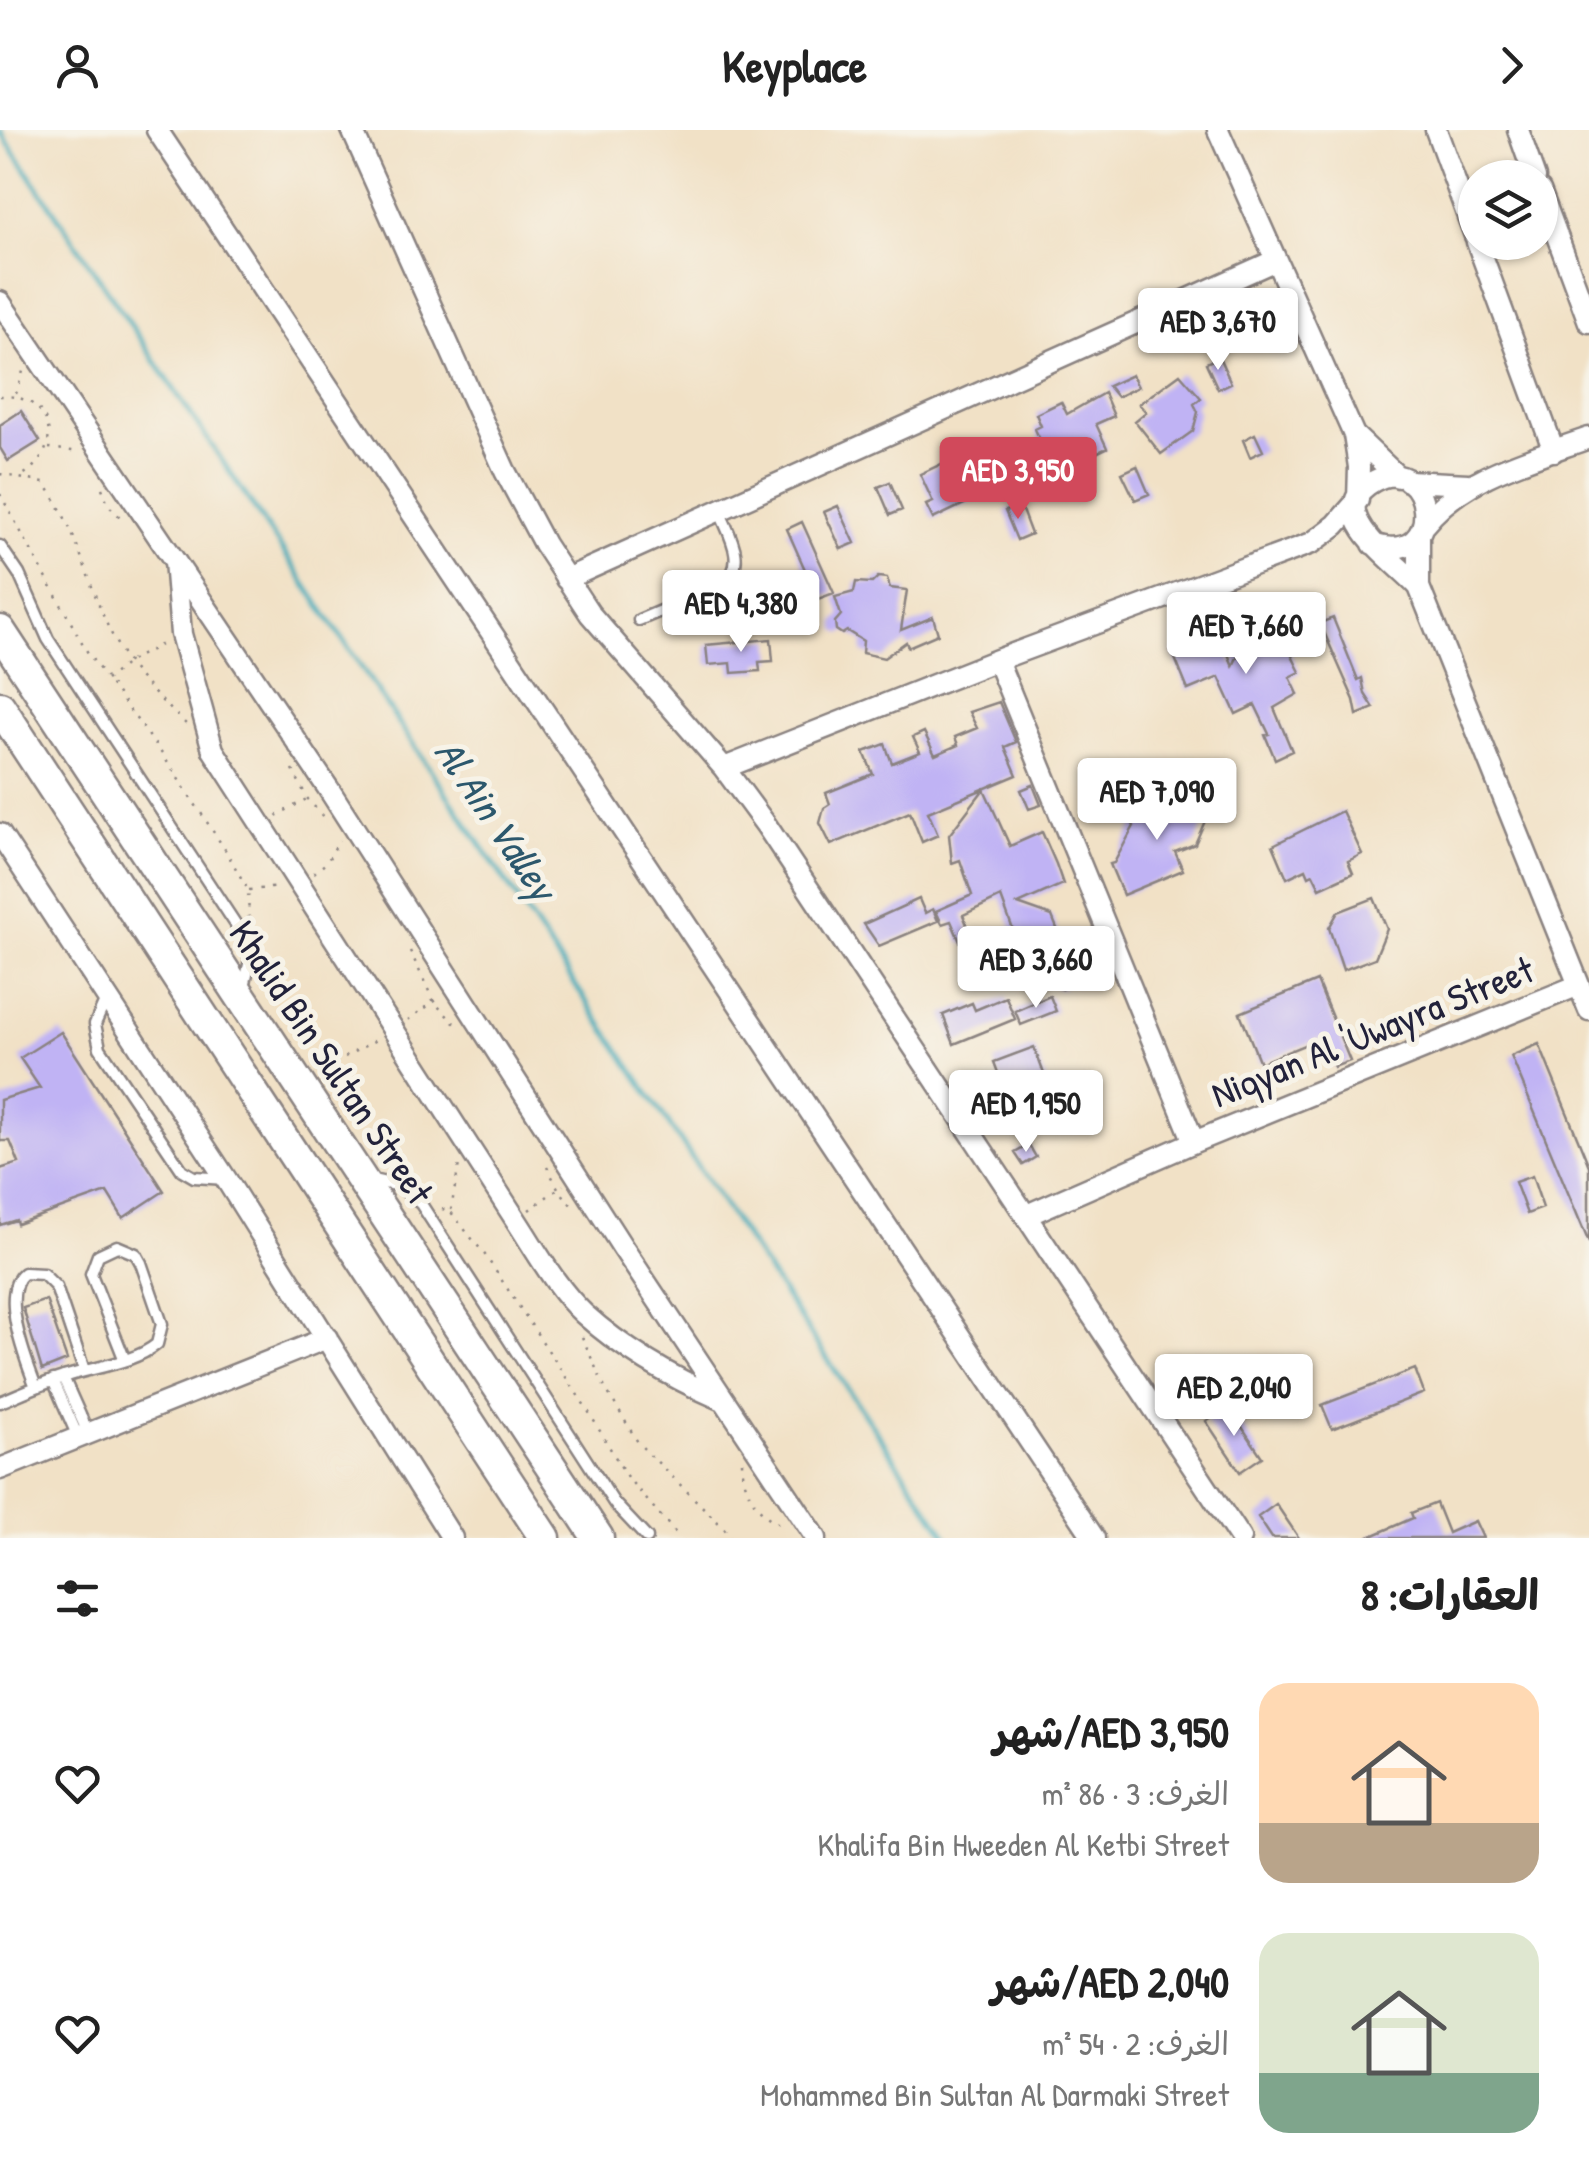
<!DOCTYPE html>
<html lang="ar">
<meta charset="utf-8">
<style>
body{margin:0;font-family:"Patrick Hand","Playpen Sans Arabic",sans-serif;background:#f6f6f6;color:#222;direction:rtl;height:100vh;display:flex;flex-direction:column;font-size:38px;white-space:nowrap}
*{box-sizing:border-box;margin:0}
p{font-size:32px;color:#767676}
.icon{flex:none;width:55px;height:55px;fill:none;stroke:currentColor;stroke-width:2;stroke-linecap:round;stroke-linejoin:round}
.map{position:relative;height:1408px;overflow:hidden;direction:ltr}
.side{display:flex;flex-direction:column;background:#fff;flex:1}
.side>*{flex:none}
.tools{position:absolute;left:1458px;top:30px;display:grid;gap:20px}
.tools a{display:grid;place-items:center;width:100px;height:100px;border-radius:50%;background:#fff;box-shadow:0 2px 8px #0004;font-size:50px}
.price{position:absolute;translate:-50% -85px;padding:0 22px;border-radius:10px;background:#fff;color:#222;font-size:32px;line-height:65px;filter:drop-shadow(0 2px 5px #0008)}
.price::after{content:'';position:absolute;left:50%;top:60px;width:30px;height:22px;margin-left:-15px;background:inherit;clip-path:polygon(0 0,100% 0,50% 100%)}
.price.selected{background:#d1495b;color:#fff}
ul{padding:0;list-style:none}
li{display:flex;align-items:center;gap:30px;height:250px;padding:0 50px}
li span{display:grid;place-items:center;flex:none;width:280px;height:200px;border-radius:30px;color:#555}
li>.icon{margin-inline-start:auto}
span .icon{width:120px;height:120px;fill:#fffc;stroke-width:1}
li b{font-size:42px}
h2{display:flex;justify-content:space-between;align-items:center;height:120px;padding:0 50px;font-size:42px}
header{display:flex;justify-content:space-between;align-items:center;height:130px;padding:0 50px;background:#fff;font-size:45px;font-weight:800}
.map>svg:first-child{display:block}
</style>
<header><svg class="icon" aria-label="forward" viewBox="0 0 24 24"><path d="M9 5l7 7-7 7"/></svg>Keyplace<svg class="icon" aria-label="person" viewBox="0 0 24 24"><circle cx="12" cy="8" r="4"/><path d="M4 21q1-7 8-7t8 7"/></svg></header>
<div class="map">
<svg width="1589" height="1408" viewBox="0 0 1589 1408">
<rect width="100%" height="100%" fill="#f7f3e8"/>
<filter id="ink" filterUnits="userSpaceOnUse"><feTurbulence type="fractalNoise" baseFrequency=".01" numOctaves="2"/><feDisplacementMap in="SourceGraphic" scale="20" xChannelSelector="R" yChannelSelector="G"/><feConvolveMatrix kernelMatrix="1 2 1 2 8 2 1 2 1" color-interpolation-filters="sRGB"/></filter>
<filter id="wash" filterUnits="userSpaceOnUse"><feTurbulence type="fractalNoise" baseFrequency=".0048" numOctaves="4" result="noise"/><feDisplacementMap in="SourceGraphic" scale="40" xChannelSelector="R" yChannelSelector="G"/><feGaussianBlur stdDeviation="2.25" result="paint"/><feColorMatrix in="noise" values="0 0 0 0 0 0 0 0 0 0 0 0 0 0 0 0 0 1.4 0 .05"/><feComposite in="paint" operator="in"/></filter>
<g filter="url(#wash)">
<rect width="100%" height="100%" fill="#f1e1c6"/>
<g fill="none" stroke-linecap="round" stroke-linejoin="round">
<!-- stream -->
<path stroke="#3aa9b8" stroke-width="5" d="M0 1 948 1408"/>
</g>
<g id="blocks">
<!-- building -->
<path fill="#c0b3f4" d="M1219 227 1231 253 1218 259 1206 233Z
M1180 244 1201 268 1194 274 1198 282 1193 301 1161 324 1135 291 1146 282 1139 274Z
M1132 245 1138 257 1117 267 1108 256Z
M1104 263 1114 286 1096 294 1107 318 1055 343 1035 299 1041 296 1036 284 1061 272 1067 284Z
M21 281 40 311 8 331 0 318V295Z
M1255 304 1263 321 1250 327 1243 310Z
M952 329 958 344 967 340 979 367 933 389 926 375 933 372 920 344Z
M1137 336 1149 364 1135 370 1122 343Z
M890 352 902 380 890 385 878 357Z
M1020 375 1031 404 1017 410 1005 381Z
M838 376 855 413 841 419 824 382Z
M802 392 834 463 818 469 787 399Z
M878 447 887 448 890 458 907 460 901 500 933 487 938 504 908 517 906 512 884 528 862 523 863 511 847 501 842 504 836 500 835 492 841 485 835 467 854 462 856 452 872 453Z
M1333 488 1358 550 1362 548 1365 564 1374 578 1357 585 1354 570 1320 493Z
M1273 499 1284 520 1288 518 1300 542 1290 547 1298 564 1274 578 1292 621 1275 629 1265 605 1269 604 1255 575 1236 584 1219 547 1188 560 1172 521 1219 502 1233 536 1244 512Z
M771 509 773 531 759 532 760 541 732 543 731 533 708 535 706 515Z
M999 572 1016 612 1005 617 1017 645 928 682 938 705 922 712 910 682 831 715 820 693 824 678 830 674 826 663 873 644 864 622 885 614 892 633 920 622 913 607 924 602 935 625 958 615 955 607 977 598 969 582Z
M1033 655 1041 675 1029 679 1021 660Z
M984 659 1010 716 1042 702 1056 734 1063 754 1018 774 1052 786 1072 836 1062 859 1020 843 1011 831V819L1015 805 1001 767 963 785 973 809 961 814 951 791 942 794 936 781 972 765 960 730 952 733 949 705Z
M1175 661 1183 674 1208 684 1195 714 1175 722 1183 740 1123 765 1110 734 1114 733 1134 696 1128 687 1141 676 1147 680Z
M1342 681 1362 724 1348 731 1353 743 1320 758 1313 744 1309 746 1306 739 1287 748 1273 715Z
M1374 768 1387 799 1375 828 1343 840 1329 798 1338 782Z
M919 769 925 783 933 779 938 791 879 816 864 794Z
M1317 851 1350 931 1334 937 1321 908 1260 933 1240 883Z
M1050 866 1056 881 1021 895 1015 881Z
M1006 867 1015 889 954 914 943 885 972 873 975 880Z
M61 902 164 1061 123 1088 107 1062 17 1094 16 1090 0 1095V1039L19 1033 10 1011H0V970L40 958 20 928Z
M1539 914 1589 1036V1113L1511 926Z
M1034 917 1053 968 1014 984 1008 970 986 979 980 965 1003 956 994 932Z
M1029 1015 1036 1027 1023 1035 1015 1023Z
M1532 1046 1543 1078 1527 1084 1515 1052Z
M46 1170 67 1230 42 1240 23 1178Z
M1415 1239 1424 1263 1332 1299 1322 1275Z
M1228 1276 1262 1327 1240 1342 1206 1291Z
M1436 1373 1448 1403 1475 1391 1483 1408H1367L1413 1388 1411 1383Z
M1276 1374 1299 1408H1272L1258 1387Z"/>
</g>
</g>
<g filter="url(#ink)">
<use href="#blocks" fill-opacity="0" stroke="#8a8280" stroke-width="2.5"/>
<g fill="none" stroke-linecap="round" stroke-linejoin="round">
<!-- lane casing -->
<g stroke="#8a8280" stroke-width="15">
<path id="lane" d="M0 416 19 444 48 509 246 810 250 830 244 857
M639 490 724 454C748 432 729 405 719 380
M107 867 95 894 100 918 182 1040 194 1047 226 1049
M368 1049 399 1056 421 1074 614 1373 647 1408
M63 1247 88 1303
M53 1250 78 1307
M36 1257C24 1226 0 1162 24 1143L43 1144 56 1157 84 1240
M0 1272C22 1263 44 1253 67 1246 94 1237 134 1233 157 1214L162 1194 141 1133 136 1124 117 1116 98 1125 91 1144 124 1228"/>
</g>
<!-- street casing -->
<g stroke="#8a8280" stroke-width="25">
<path id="street" d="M157 0 1094 1408
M352 0 505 341 544 414 590 484 724 638 766 695 1240 1408
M1218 0 1354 305 1359 337 1358 370
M1436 0 1475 106
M1518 0 1535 48
M1540 60 1589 192
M1477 112 1554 321
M0 172 328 658 623 1118 816 1408
M1354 305 1398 347
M1408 351 1468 354
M1424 395C1464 345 1530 329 1589 308
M1419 404V457L1589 880
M1373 414C1449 440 1433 319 1374 351 1318 382 1399 433 1419 457
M175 431 181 504 213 620 516 1090C537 1122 557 1159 584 1184 624 1220 672 1248 721 1269
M566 449 1276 130
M997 530 1194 1012
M724 638 997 530 1312 413 1336 395 1357 371
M0 704 226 1049 452 1408
M1027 1085 1194 1012 1579 855
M0 1339 327 1208"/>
</g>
<!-- primary casing -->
<g stroke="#8a8280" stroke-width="35">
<path id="primary" d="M0 501 598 1408
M0 577 545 1408"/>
</g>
<!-- path -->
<path stroke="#8a8280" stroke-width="2.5" stroke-dasharray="2.5 8" stroke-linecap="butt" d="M16 264 24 238
M0 266C54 264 66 320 21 346
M49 318 80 322
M0 344 44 353C84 407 90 476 127 531 143 555 167 575 187 595
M102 358 109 376 121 388
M0 364 89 525 160 621 226 721 248 760 249 791
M106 550 128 532 162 514
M293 640 307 668 324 688
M276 686 312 666
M314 743 327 732 339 710
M249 760 281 757
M410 821 434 872 459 898
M408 890 438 869
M317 942 376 910
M547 1037 558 1058 575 1080
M442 1079 450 1081 485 1125 587 1279 627 1347 680 1408
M451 1080 459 1034
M529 1080 563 1055
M582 1207 604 1256 639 1314 724 1398 730 1408
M742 1331C743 1360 756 1384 783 1396"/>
<!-- lane -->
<use href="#lane" stroke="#fff" stroke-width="10"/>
<!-- street -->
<use href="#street" stroke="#fff" stroke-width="20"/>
<!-- primary -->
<use href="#primary" stroke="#fff" stroke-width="30"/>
</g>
</g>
<g text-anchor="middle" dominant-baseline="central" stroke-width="10" stroke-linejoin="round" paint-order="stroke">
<!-- street labels -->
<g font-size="38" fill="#22223b" stroke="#f7f3e8">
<text transform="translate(1372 901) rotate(-22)">Niqyan Al 'Uwayra Street</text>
<text transform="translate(332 932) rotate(56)">Khalid Bin Sultan Street</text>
</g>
<!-- water labels -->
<g font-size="40" font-style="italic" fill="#2c586d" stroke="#f7f3e8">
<text transform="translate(497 689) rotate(56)">Al Ain Valley</text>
</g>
</g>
</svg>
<div class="tools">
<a><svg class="icon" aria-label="layers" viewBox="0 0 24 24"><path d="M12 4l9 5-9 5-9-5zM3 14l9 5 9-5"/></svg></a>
</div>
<b class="price" style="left:1218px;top:243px">AED 3,670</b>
<b class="price selected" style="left:1018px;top:392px">AED 3,950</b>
<b class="price" style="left:741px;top:525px">AED 4,380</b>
<b class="price" style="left:1246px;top:547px">AED 7,660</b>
<b class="price" style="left:1157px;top:713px">AED 7,090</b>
<b class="price" style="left:1036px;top:881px">AED 3,660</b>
<b class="price" style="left:1026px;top:1025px">AED 1,950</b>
<b class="price" style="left:1234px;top:1309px">AED 2,040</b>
</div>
<section class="side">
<h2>العقارات: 8<svg class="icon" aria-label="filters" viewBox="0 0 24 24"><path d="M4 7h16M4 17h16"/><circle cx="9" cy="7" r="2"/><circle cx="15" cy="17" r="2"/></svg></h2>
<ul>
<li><span style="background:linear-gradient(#ffd9b3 70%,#b9a48a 0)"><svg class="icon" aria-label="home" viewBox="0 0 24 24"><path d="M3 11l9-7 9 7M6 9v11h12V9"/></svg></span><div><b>AED 3,950/شهر</b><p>الغرف: 3 · 86 m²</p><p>Khalifa Bin Hweeden Al Ketbi Street</p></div><svg class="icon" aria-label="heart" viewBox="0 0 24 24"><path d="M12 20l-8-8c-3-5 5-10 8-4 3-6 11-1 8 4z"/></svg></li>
<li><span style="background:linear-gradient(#dfe7d0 70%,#7fa58c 0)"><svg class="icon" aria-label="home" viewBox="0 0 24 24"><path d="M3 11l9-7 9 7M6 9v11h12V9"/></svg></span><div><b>AED 2,040/شهر</b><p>الغرف: 2 · 54 m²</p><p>Mohammed Bin Sultan Al Darmaki Street</p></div><svg class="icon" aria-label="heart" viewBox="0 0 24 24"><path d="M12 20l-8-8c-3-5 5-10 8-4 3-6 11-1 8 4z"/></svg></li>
</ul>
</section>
